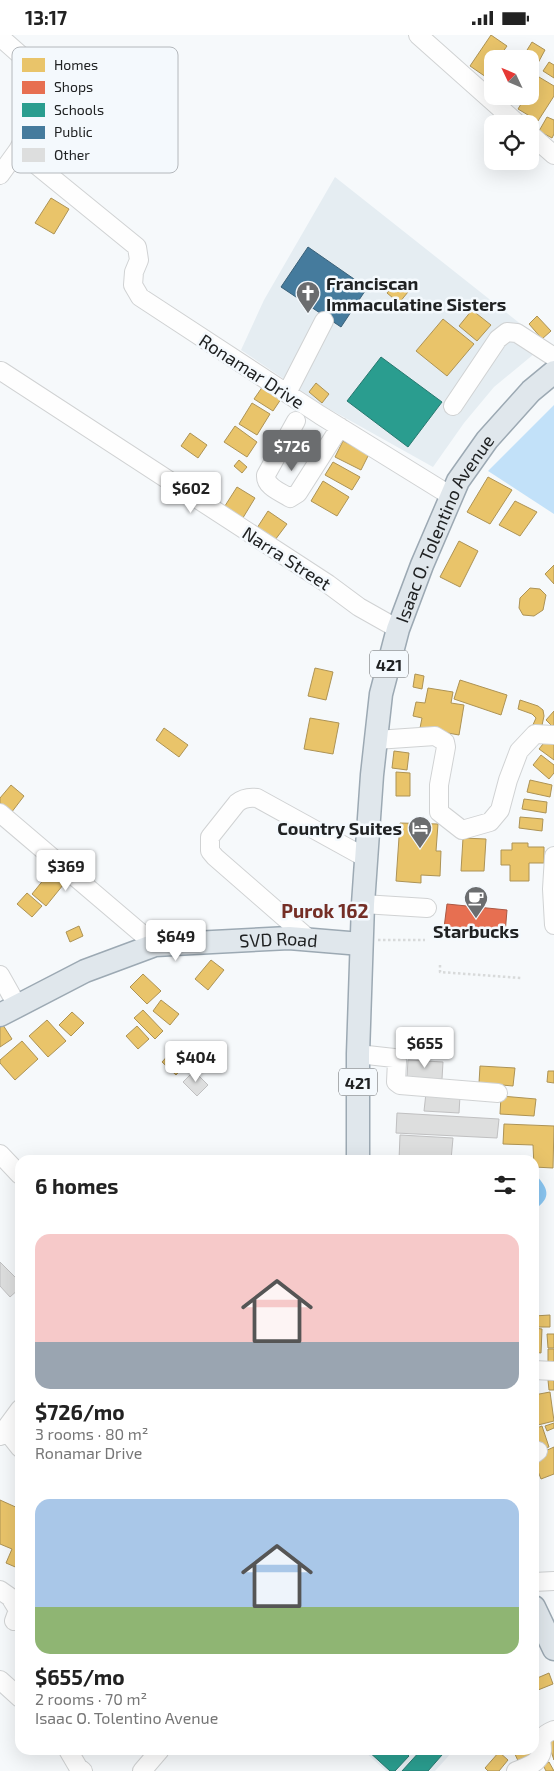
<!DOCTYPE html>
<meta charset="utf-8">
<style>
body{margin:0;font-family:"Exo 2",sans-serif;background:#f6f6f6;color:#222;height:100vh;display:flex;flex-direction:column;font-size:19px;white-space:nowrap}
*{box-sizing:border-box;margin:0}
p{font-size:16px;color:#767676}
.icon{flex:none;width:28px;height:28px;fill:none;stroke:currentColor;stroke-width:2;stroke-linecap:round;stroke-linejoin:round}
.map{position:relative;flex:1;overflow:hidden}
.panel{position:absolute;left:15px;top:1120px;width:524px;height:600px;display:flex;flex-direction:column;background:#fff;border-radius:15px;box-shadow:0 5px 20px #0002}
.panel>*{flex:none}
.needle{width:32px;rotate:314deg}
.buttons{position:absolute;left:484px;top:15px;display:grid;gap:10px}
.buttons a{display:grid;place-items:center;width:55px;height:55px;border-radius:10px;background:#fff;box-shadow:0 5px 20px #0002;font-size:25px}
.price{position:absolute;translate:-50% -42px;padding:0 11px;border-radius:5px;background:#fff;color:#222;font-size:16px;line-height:32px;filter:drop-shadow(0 1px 2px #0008)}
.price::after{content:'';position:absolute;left:50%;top:30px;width:15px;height:11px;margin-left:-8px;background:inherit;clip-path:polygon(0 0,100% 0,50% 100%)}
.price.active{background:#6b6d6f;color:#fff}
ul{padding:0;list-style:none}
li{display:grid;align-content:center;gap:10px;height:265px;padding:0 20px}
li span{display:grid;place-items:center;height:155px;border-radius:15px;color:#555}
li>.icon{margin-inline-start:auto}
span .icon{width:90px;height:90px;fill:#fffc;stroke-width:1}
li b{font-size:21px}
h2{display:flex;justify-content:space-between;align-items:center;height:60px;padding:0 20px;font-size:21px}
.status{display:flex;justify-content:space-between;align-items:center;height:35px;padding:0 25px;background:#fff;direction:ltr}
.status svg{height:14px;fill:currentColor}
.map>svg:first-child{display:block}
</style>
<div class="status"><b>13:17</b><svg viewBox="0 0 49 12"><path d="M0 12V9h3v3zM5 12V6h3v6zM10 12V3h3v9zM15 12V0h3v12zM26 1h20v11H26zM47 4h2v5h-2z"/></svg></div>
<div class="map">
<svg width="554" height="1736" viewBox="0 0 554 1736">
<rect width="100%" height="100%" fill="#f6f9fb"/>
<!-- built -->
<path fill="#e5edf2" d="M335 142 546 309 494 352 464 388 433 432 324 371 241 315 264 265Z
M363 1715H454L435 1736H386Z"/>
<!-- green -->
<path fill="#c2e1f9" d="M554 370V479L488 436Z"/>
<!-- water -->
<path fill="#8bc7f3" d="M534 1138C548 1153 553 1162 534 1175V1169L537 1158Z"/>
<!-- homes -->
<path fill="#e9c46a" stroke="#ad9355" d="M491 0 507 11 498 24H492V33L486 42 470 31Z
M532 7 545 15 538 28 524 20Z
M549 27 554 30V43L543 36Z
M539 42 554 51V61L538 86 518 74 526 61H530V55Z
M504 61H518L513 68Z
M547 82 554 85V99L552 103 539 96Z
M51 163 69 174 54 199 35 188Z
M396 247 408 257 399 268 387 258Z
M472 275 491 290 477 306 459 291Z
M537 281 551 296 542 304 529 289Z
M443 284 474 309 447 341 416 316Z
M316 348 329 359 322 368 309 357Z
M263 351 281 364 273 376 254 364Z
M252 368 270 379 257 400 239 389Z
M235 391 257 407 247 422 224 407Z
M190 398 207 410 198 423 181 411Z
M343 406 369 419 361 435 335 422Z
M239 425 247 432 242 438 234 431Z
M333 427 360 442 352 455 325 440Z
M488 442 512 455 490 489 467 477Z
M323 446 349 462 337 481 311 466Z
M237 452 255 463 241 486 223 474Z
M515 466 537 477 520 501 499 490Z
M268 476 287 489 275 505 257 493Z
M459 506 478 516 460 552 440 542Z
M554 530V549L545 539Z
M530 553 540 554 546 560 543 575 534 581 523 580 519 573 520 563Z
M315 633 333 637 326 665 308 661Z
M415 639 424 641 422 654 413 652Z
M460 645 507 660 501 680 454 664Z
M428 653 453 657 451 668 464 670 459 700 420 693 422 683 413 681 416 667 425 668Z
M520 665 538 671 543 675 544 681 541 695 532 692 536 683 532 679 518 674Z
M554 676V693L546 685Z
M310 683 339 688 333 719 304 714Z
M164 693 188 710 179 722 156 705Z
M547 704 554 710V725L539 714Z
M394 716 409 718 407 735 392 733Z
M541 720 554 730V738L549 744 533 730Z
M396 737 410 738V761H396Z
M530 745 552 750 550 762 527 757Z
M11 750 24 761 11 778 0 769V763Z
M524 764 547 767 546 778 522 774Z
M520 782 543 784 542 796 519 793Z
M400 788 438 789 436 816H441L440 841 421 840V848L396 846Z
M463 803 486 804 484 836H461Z
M512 808H528V812H544V828H529V846H510V830H501V815H512Z
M70 817 77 823 69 835 61 829Z
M49 838 63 850 46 871 32 859Z
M27 858 42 871 32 882 17 869Z
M79 891 83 901 70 907 66 897Z
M211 925 224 935 208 955 195 944Z
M143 939 161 956 147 969 130 952Z
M161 965 179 979 170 990 153 976Z
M143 975 163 996 155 1004 134 983Z
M72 977 84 988 71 1001 59 990Z
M47 985 66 1006 48 1022 29 1001Z
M3 990 12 1004 0 1012V992Z
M137 991 149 1004 138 1014 126 1001Z
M22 1006 38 1024 15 1045 0 1028V1025Z
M172 1016 186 1029 176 1040 162 1027Z
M480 1031 515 1033 513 1051 479 1048Z
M548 1036H554V1048L547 1047Z
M501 1061 536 1064 534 1081 500 1079Z
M504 1089 554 1091 553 1133 534 1132 533 1110 503 1109Z
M550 1280V1292H534V1281Z
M534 1293 542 1294 541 1318 534 1317Z
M547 1299H554V1313H548Z
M548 1314H554V1335H548Z
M554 1344V1355H549L548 1345Z
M550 1357 554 1386 534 1391V1360Z
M554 1388V1393L547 1396 545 1391Z
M542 1391 549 1412 535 1416 534 1394Z
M554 1412V1439L541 1444 534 1426V1421Z
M0 1465 20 1474V1534L6 1528 12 1514 0 1509Z
M549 1638 553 1649 538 1655 535 1644Z
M554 1696V1725L545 1699Z
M513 1715H534L537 1721 520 1730Z
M499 1717 508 1725 499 1736H488L485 1733Z
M549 1727 554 1736H546L543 1730Z"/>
<!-- shops -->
<path fill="#e76f51" stroke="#ab5843" d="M447 869 507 875 505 899 444 893Z"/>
<!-- schools -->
<path fill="#2a9d8f" stroke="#27786f" d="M381 322 442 367 408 412 347 366Z
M367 1715H403L409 1721 395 1736H390Z
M421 1715H437L442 1720 428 1736H402Z"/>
<!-- public -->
<path fill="#457b9d" stroke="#3a6078" d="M308 212 367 253 341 292 281 252Z"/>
<!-- building -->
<path fill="#dddede" stroke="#c0c0c1" d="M408 1025 443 1027 442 1044 407 1042Z
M194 1036 208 1050 197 1061 183 1047Z
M426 1058 460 1061 459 1078 424 1076Z
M397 1078 499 1084 497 1103 396 1098Z
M400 1100 453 1103 451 1125H399Z
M0 1227 20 1247V1253L10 1262 0 1251Z"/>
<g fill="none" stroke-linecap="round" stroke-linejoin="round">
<!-- minor casing -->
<g stroke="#d0d2d3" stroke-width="20">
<path id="minor" d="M418 0 518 89
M0 2 43 40 51 54 18 115 0 140
M530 99 554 120
M18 115 137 212 139 225 134 237 133 250 140 262 320 380 451 461
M1 336 328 549 359 572 398 594
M287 358 324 286
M453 371 498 304 507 297 517 298 554 322
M296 386 266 440C265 452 281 457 290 463L298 458 340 392
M376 705 435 701 445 707 446 712 439 750V777L462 795 490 787 500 775 508 745 519 716 535 699 554 700
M0 778 155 910
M363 869 427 873
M554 890 552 854 554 821
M309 904 215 822 210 816V802L237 768C243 763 249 762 257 763L366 823
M0 940 18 972
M358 1019 394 1023 397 1026 396 1047 400 1050 498 1058
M0 1119 20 1140
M534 1335 554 1336
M5 1394 20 1413
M0 1401 20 1374
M534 1419 538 1416
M534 1547 554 1546
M0 1555 10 1562 18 1575 14 1586
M0 1645 20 1663
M68 1715 78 1732 83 1736
M142 1736 160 1715
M516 1736C523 1733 534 1730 538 1724 549 1712 531 1704 554 1695"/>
</g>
<!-- major casing -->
<g stroke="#9ca9b3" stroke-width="25">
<g id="major">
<path id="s1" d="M0 980 85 936 155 910 289 903 361 909"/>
<path id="s2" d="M358 1125V1019L363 869 372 740 381 659 398 594 422 530 458 446 487 405 531 356 554 337"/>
<path d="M534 1572 554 1614"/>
</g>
</g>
<!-- path -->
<path stroke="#d8dada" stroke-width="2.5" stroke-dasharray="2.5 2.5" stroke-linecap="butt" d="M378 905H425
M440 930V937L521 943"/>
<!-- minor -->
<use href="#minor" stroke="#fefefe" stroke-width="18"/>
<!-- major -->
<use href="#major" stroke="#e0e7ec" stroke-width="22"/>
</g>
<!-- icons -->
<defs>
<g id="church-pin" transform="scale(1.25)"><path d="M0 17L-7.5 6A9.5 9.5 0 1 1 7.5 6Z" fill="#6b6d6f" stroke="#f4f9fd"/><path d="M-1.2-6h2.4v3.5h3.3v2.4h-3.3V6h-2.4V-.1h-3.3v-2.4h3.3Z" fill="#fff"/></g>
<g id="hotel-pin" transform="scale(1.25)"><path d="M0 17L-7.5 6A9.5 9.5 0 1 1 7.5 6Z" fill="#6b6d6f" stroke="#f4f9fd"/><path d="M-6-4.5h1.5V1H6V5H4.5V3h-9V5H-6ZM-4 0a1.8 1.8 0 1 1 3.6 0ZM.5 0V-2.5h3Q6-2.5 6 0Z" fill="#fff"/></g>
<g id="cafe-pin" transform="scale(1.25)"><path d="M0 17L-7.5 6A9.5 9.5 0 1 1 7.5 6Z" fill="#6b6d6f" stroke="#f4f9fd"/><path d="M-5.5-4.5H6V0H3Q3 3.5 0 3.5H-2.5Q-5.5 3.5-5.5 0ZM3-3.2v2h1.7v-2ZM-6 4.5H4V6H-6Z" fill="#fff"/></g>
</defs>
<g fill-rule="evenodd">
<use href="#church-pin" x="308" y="258"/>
<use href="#hotel-pin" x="420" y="793"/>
<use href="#cafe-pin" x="476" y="863"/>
</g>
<g text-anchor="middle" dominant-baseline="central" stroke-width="5" stroke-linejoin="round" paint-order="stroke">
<!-- shield labels -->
<g fill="#f4f9fd" stroke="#606264" stroke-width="1">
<rect x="370" y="615.5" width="38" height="27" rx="4"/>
<rect x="339" y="1033.5" width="38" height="27" rx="4"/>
</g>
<g font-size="16" font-weight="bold" fill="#202223">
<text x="389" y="629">421</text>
<text x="358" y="1047">421</text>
</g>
<!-- poi labels -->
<g font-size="18" font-weight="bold" fill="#202223" stroke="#f4f9fd" text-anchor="start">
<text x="326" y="248">Franciscan<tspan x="326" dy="21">Immaculatine Sisters</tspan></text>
<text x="402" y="793" text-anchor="end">Country Suites</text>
<text x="476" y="896" text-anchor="middle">Starbucks</text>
</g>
<!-- street labels -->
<g font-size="18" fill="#202223" stroke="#f4f9fd">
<text transform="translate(252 336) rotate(33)">Ronamar Drive</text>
<text stroke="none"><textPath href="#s2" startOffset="645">Isaac O. Tolentino Avenue</textPath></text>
<text transform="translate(287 523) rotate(33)">Narra Street</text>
<text stroke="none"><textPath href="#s1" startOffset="294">SVD Road</textPath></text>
</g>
<!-- neighbourhood labels -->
<g font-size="19" font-weight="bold" fill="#742e26" stroke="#f4f9fd">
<text x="325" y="875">Purok 162</text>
</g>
</g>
<!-- legend -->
<rect x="12" y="12" width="166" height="126" rx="8" fill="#f4f9fd" stroke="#b4b8bc" stroke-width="1"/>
<rect x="22" y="23" width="23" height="14" fill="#e9c46a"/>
<rect x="22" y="46" width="23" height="13" fill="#e76f51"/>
<rect x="22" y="68" width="23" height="14" fill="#2a9d8f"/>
<rect x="22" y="91" width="23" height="13" fill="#457b9d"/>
<rect x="22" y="113" width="23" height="14" fill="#dddede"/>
<g font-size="14" fill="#202223">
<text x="54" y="35">Homes</text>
<text x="54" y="57">Shops</text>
<text x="54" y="80">Schools</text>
<text x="54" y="102">Public</text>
<text x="54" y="125">Other</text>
</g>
</svg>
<div class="buttons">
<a><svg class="needle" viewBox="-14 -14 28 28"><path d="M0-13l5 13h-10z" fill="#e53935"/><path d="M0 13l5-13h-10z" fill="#767676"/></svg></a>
<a><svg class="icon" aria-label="locate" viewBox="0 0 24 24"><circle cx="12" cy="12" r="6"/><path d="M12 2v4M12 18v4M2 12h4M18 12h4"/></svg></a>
</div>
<b class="price active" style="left:292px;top:437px">$726</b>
<b class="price" style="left:191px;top:479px">$602</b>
<b class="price" style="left:66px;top:857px">$369</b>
<b class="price" style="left:176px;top:927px">$649</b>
<b class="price" style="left:425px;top:1034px">$655</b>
<b class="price" style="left:196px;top:1048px">$404</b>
<section class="panel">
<h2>6 homes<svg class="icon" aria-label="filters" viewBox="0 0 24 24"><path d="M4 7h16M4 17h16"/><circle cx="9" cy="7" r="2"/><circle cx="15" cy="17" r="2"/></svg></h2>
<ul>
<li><span style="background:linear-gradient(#f6c9c9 70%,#9aa5b1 0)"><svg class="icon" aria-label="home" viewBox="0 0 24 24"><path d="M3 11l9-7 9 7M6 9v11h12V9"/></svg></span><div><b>$726/mo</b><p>3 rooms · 80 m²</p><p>Ronamar Drive</p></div></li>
<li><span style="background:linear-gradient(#a9c7e8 70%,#8fb573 0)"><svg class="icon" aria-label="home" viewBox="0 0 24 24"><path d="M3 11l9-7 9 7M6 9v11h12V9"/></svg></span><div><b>$655/mo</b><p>2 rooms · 70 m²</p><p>Isaac O. Tolentino Avenue</p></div></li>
</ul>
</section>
</div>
